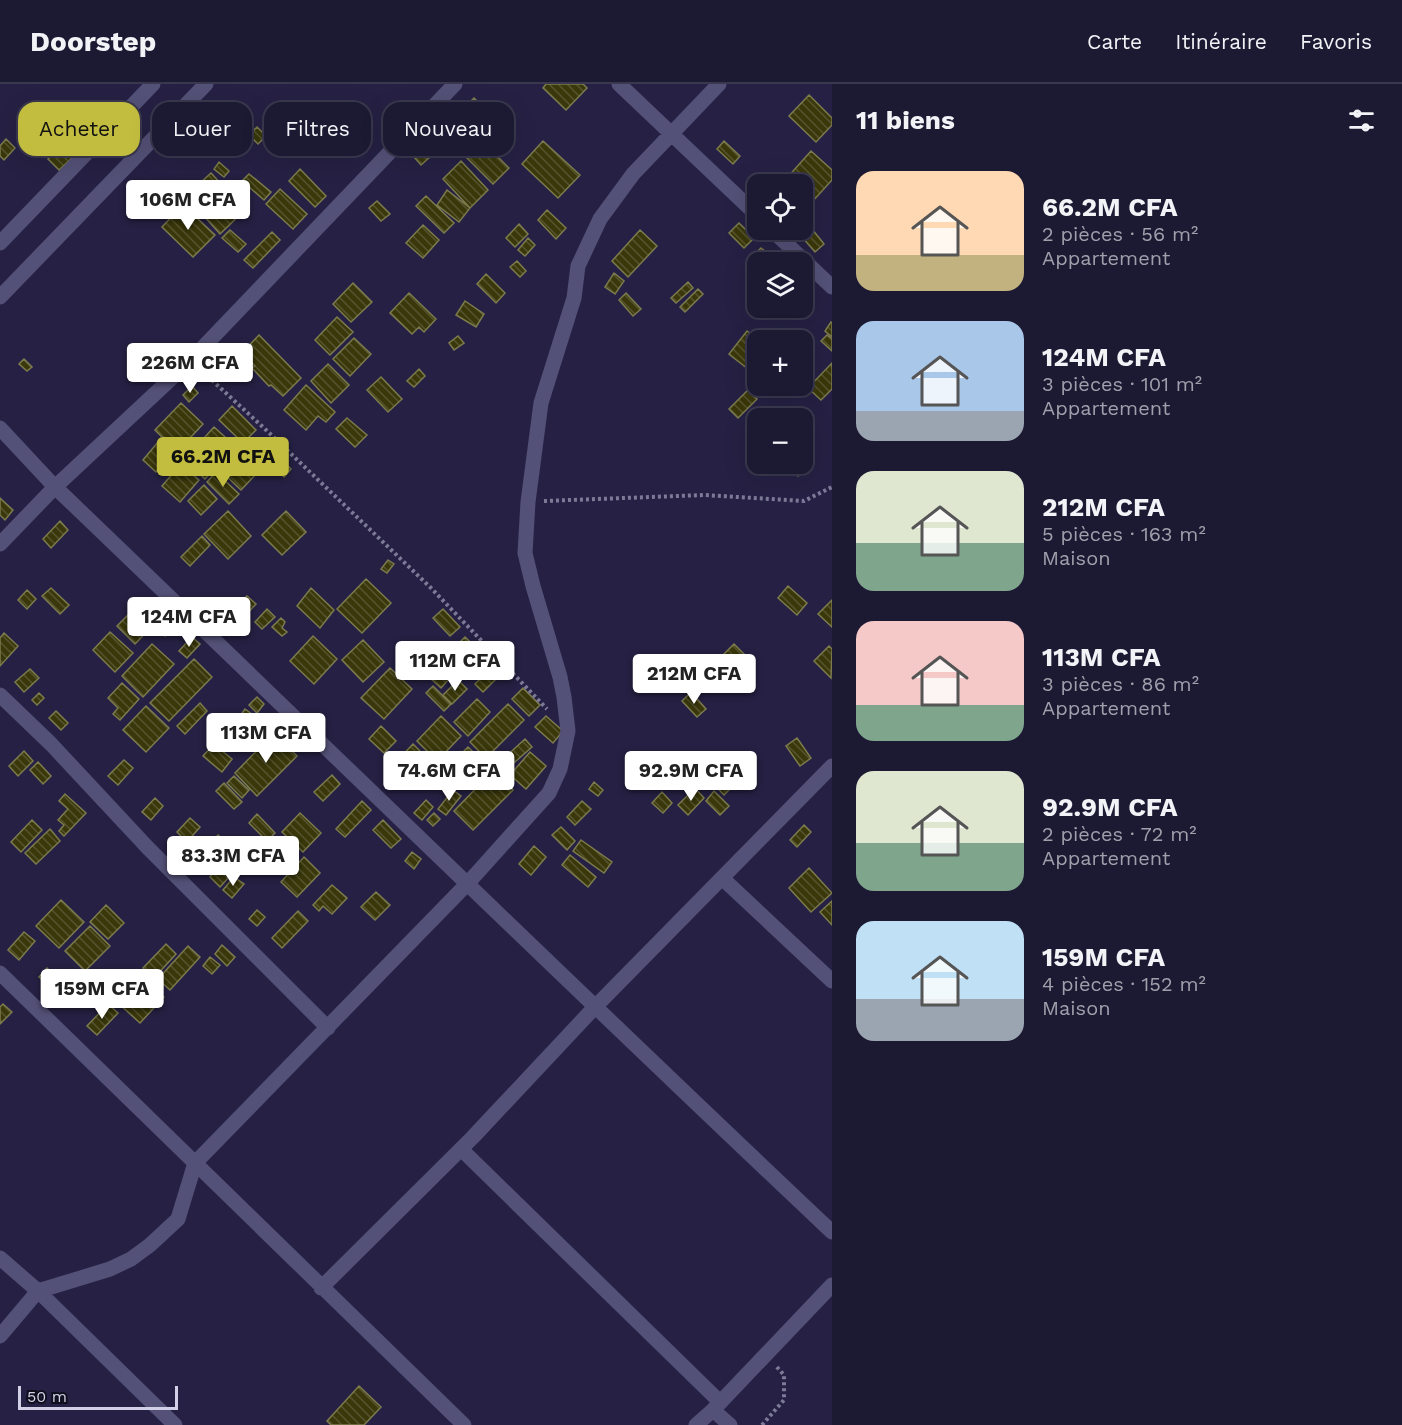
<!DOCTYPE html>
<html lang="fr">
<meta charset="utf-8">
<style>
body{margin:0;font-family:"Work Sans",sans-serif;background:#29263f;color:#f1f3f6;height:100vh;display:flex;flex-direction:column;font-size:22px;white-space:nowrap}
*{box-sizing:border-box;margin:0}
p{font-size:20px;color:#a0a0ac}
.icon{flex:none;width:33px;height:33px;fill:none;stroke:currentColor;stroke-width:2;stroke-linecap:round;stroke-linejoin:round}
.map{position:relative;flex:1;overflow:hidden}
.sheet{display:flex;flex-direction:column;background:#1c1933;width:570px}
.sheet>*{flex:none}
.top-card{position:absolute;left:18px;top:18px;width:570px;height:54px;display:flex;gap:12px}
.controls{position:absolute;left:747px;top:90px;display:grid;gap:12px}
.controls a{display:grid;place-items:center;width:66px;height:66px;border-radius:12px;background:#1c1933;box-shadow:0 6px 24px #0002,0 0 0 2px #3a384e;font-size:30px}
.scale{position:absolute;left:18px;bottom:15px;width:160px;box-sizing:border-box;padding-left:6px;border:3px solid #d1d0e7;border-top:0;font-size:16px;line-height:21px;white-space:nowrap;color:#d1d0e7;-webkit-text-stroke:4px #0f0e1d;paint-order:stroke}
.price{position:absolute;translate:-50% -51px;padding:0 14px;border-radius:6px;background:#fff;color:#222;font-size:20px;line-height:39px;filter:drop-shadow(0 2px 3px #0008)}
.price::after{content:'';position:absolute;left:50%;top:36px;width:18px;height:14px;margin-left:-9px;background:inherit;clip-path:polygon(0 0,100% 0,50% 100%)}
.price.selected{background:#c2bd3f;color:#111}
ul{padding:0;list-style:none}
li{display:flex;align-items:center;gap:18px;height:150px;padding:0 24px}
li span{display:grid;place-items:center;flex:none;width:168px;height:120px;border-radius:18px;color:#555}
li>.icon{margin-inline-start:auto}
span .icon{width:72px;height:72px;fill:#fffc;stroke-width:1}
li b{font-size:26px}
h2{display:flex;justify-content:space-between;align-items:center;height:72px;padding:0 24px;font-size:26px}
.pill{padding:0 21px;border-radius:18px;background:#1c1933;box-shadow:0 6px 24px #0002,0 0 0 2px #3a384e;font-size:21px;line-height:54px}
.pill.selected{background:#c2bd3f;color:#111}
header{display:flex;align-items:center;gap:36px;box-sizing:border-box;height:84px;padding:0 30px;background:#1c1933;border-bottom:2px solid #3a384e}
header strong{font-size:28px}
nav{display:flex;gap:33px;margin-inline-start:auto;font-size:21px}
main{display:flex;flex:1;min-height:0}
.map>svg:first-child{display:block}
</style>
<header>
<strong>Doorstep</strong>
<nav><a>Carte</a><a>Itinéraire</a><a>Favoris</a></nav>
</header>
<main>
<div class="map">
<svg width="832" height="1341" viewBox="0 0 832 1341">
<defs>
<pattern id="building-back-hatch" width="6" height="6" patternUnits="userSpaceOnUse" patternTransform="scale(1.5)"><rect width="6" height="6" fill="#3a380a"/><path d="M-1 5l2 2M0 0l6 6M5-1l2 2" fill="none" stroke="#55542e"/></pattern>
</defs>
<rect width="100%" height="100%" fill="#262144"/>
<!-- building -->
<path fill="url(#building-back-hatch)" stroke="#7c7b4e" stroke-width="1.5" d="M546 0H583L587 4 566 26 543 4Z
M809 11 832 34V41L816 58 789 32Z
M474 14 488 27 480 35 466 22Z
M101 27 111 35 105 43 95 35Z
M466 41 509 84 493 100 450 57Z
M257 43 266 52 258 60 249 51Z
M6 55 15 64 4 76 0 72V62Z
M543 57 580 91 558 114 522 80Z
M724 57 740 72 733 80 717 65Z
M62 62 73 73 59 86 48 75Z
M423 64 431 72 421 81 414 73Z
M811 67 832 86V96L812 118 802 110V100H792L786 95Z
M461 77 488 106 470 124 443 95Z
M219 78 229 87 224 93 214 85Z
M300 85 326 112 315 123 289 97Z
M211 89 245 126 220 150 186 112Z
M249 90 271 108 264 116 242 97Z
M280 105 307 130 293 145 266 120Z
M447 106 470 124 459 138 437 121Z
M426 112 454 139 444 149 416 122Z
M377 117 390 130 381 137 369 124Z
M183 121 215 151 193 173 162 143Z
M547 126 566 144 556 155 538 136Z
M739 139 754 154 744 164 729 149Z
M519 140 528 150 515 163 506 154Z
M423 141 439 156 423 174 406 159Z
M812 145 824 160 815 168 802 153Z
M230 146 246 160 238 168 222 154Z
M640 146 657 162 628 193 612 177Z
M272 148 280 156 253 184 244 176Z
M528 154 535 161 525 172 518 166Z
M761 164 766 168 760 175 755 170Z
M517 177 526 187 520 193 510 183Z
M614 189 624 197 615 210 605 203Z
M486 190 505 209 496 219 477 200Z
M688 198 693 204 676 219 671 214Z
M353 199 372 218 351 238 333 220Z
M698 205 703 210 685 228 680 223Z
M409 209 436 235 424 248 419 243 412 250 390 229Z
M626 209 641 225 633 232 619 216Z
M465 217 484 230 476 243 456 231Z
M337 233 353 248 330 271 315 256Z
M831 238 832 239V253L825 247Z
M747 247 759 256 758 273 748 285 729 270Z
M259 251 301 294 283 312 271 301 269 302 252 284 255 282 242 269Z
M827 251 832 255V267L821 257Z
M458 252 464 259 454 266 449 259Z
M354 254 371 270 350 292 333 275Z
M24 275 32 283 27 287 19 280Z
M832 279V305L821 316 808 304Z
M328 280 349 301 331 319 311 297Z
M419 285 425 292 414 303 407 297Z
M381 293 402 315 388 328 367 306Z
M306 301 335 328 326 338 318 332 306 346 284 326Z
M192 302 198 309 189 318 183 311Z
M759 302H791L783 310 774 302 767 307Z
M748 306 757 315 738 334 729 325Z
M181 319 203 340 177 368 155 346Z
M232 322 256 346 243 359 219 336Z
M347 334 367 351 355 363 336 345Z
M214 343 234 361 205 395 184 376Z
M253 356 272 373 241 406 223 389Z
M158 358 171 370 156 388 143 376Z
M802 371 811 379 798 392 787 382 790 380H802Z
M279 373 291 385 284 393 271 381Z
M181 380 199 396 180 418 162 402Z
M216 388 239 410 229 420 207 398Z
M204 401 217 415 201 431 188 417Z
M0 414 13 426 5 436 0 431Z
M228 427 251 452 228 475 204 450Z
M286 427 306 448 282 471 262 451Z
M60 437 68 446 51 464 43 455Z
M202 452 210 461 190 482 181 473Z
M388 476 394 480 387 489 381 485Z
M366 495 391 519 362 549 337 525Z
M788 502 807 519 797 531 778 514Z
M51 504 69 521 60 530 42 512Z
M311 504 334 526 320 544 297 522Z
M27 506 36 515 27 525 18 516Z
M247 512 256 520 243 534 234 525Z
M145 514 163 531 135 560 117 542Z
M832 516V543L818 530Z
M267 525 275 533 262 545 255 538Z
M443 525 460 543 450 552 433 534Z
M281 534 285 538 282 544 287 548 282 552 272 543Z
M175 538 178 542 165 552 162 549Z
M110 548 133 569 115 588 93 566Z
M4 549 18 562 0 582V554Z
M313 552 337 575 314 600 290 577Z
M192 553 200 560 187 574 179 567Z
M465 553 482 569 472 578 456 562Z
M363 556 384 578 363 598 342 576Z
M152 560 174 580 143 613 122 592Z
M734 560 749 575 742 583 733 575 723 584 716 578Z
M829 562 832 565 831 594 814 577Z
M194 575 212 593 169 637 150 619Z
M442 578 455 588 441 604 429 593Z
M390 584 412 605 384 635 361 614Z
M491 584 499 592 483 608 475 600Z
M30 585 39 594 24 608 15 598Z
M458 596 467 605 452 620 443 611Z
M122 599 139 615 120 636 113 630 118 624 108 614Z
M433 602 451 620 444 627 426 609Z
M523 604 540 621 529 632 512 615Z
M691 608 706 625 697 633 682 617Z
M39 609 44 614 37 621 32 616Z
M257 613 264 620 257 629 249 621Z
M477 615 490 628 468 652 454 638Z
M200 619 207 627 185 650 177 642Z
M508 620 524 636 486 674 470 658Z
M146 622 169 644 146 668 123 646Z
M245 625 253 631 248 638 240 632Z
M56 627 68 639 61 646 49 634Z
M441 632 461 652 437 677 417 657Z
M546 632 563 647 553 659 535 643Z
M381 642 396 657 384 669 369 655Z
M274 649 297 672 257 712 235 689Z
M797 654 811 674 800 682 786 662Z
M525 655 532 663 507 685 501 677Z
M214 660 232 675 222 688 203 672Z
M413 660 426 673 405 695 392 682Z
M468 663 491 685 484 693 481 690 467 705 446 685Z
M24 667 33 677 18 692 9 682Z
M530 668 546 682 526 705 510 691Z
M124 676 133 684 118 701 108 692Z
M722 677 731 687 725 693 733 702 724 711 706 692Z
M38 678 51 692 43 700 30 686Z
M493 687 513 706 473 746 454 727Z
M332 691 340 700 323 717 314 708Z
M234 692 249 706 242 714 227 699Z
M594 698 603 706 598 712 589 705Z
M224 699 242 718 234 725 216 707Z
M695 704 704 714 688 731 678 721Z
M453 706 461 712 446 731 438 725Z
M714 707 729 722 720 731 706 717Z
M662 708 672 719 663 729 652 719Z
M65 710 86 729 64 752 59 747 64 741 58 736 68 725 59 717Z
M155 714 163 722 151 736 142 728Z
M426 716 433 723 422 736 414 729Z
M362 717 371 726 345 753 336 745Z
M582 717 591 725 575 741 567 733Z
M300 729 321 749 303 768 282 748Z
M434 729 440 735 433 742 427 736Z
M257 730 275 749 267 757 249 739Z
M190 734 200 743 187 758 177 748Z
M32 736 42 746 21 768 11 758Z
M383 736 401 755 391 764 373 746Z
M804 741 811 748 797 763 790 756Z
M561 743 575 757 567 766 552 751Z
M50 745 60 757 36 780 25 769Z
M218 751 227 758 220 768 211 760Z
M581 756 612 778 604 789 573 767Z
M534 762 546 773 531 791 519 780Z
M412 768 421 775 414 785 405 777Z
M570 771 596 793 588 803 562 781Z
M304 773 320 789 297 813 281 798Z
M218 783 229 793 220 803 210 793Z
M809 784 832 809 811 828 789 804Z
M234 793 244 800 232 814 223 806Z
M332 801 347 814 332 830 323 822 319 827 313 821Z
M376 808 390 821 375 836 361 823Z
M61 816 84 838 59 864 36 842Z
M832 817V841L820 828Z
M106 821 124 839 108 855 90 838Z
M257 826 265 833 257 842 249 835Z
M298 827 308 837 282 864 272 854Z
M90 842 110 862 85 887 65 867Z
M24 848 35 857 19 876 8 866Z
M166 860 176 870 154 894 143 884Z
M222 861 235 873 227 882 215 870Z
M188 862 200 873 170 906 158 895Z
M210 873 220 881 212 890 203 882Z
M47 884 55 891 47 900 39 893Z
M141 892 164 913 140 939 117 918Z
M3 920 12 928 0 940V923Z
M108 920 118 929 97 951 87 942Z
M359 1302 381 1323 364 1341H331L327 1337Z"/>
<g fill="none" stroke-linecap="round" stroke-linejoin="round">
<!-- path -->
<path stroke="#7d7a97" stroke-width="4" stroke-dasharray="3 3" stroke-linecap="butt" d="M203 288 264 344 431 504 547 625
M544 417 704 411 804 417 832 403
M762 1341 784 1316V1291L776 1282"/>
<!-- minor -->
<path stroke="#545178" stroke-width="15" d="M619 0 758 132
M772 146 832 203
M0 159 153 0
M0 213 206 0
M0 344 55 403C314 651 571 902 832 1148
M0 460 55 403 190 277 455 0
M0 611 51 660 148 764 328 944
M722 794 832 897
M0 889 464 1341
M461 1065 720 1318
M0 1174 38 1207 175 1341
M321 1204 473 1053 594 924 832 682
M0 1252 38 1207 110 1185 131 1175 150 1161 178 1135 195 1079 468 799 549 709 560 685 568 647 564 613 560 593 533 502 525 469 528 418 541 319 574 214 578 182 600 135 633 90 719 0
M713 1326 730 1341
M696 1341 713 1326 832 1201"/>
</g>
</svg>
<div class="controls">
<a><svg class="icon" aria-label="locate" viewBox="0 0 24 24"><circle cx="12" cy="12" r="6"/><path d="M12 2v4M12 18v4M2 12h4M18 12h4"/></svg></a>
<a><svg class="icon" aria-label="layers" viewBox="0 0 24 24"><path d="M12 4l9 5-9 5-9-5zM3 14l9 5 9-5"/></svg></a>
<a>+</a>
<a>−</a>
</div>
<div class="scale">50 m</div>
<b class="price" style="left:188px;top:147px">106M CFA</b>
<b class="price" style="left:190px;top:310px">226M CFA</b>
<b class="price selected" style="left:223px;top:404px">66.2M CFA</b>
<b class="price" style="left:189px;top:564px">124M CFA</b>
<b class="price" style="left:455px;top:608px">112M CFA</b>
<b class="price" style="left:694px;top:621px">212M CFA</b>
<b class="price" style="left:266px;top:680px">113M CFA</b>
<b class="price" style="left:449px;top:718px">74.6M CFA</b>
<b class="price" style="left:691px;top:718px">92.9M CFA</b>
<b class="price" style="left:233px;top:803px">83.3M CFA</b>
<b class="price" style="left:102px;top:936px">159M CFA</b>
<div class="top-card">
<a class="pill selected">Acheter</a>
<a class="pill">Louer</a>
<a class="pill">Filtres</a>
<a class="pill">Nouveau</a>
</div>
</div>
<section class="sheet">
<h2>11 biens<svg class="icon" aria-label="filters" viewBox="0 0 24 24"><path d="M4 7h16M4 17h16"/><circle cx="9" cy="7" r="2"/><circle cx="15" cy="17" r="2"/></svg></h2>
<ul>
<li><span style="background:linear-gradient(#ffd9b3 70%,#c2b280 0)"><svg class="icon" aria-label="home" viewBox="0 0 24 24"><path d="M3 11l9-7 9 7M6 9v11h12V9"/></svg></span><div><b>66.2M CFA</b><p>2 pièces · 56 m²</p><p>Appartement</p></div></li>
<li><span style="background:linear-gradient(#a9c7e8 75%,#9aa5b1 0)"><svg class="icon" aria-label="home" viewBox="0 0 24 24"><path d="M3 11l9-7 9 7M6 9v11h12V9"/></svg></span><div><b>124M CFA</b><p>3 pièces · 101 m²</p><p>Appartement</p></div></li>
<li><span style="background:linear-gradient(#dfe7d0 60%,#7fa58c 0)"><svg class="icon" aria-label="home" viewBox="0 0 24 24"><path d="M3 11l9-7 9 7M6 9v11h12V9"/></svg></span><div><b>212M CFA</b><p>5 pièces · 163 m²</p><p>Maison</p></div></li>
<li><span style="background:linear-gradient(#f6c9c9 70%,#7fa58c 0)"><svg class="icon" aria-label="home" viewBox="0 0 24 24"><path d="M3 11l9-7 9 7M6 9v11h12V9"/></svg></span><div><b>113M CFA</b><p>3 pièces · 86 m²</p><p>Appartement</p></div></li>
<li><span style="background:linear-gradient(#dfe7d0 60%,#7fa58c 0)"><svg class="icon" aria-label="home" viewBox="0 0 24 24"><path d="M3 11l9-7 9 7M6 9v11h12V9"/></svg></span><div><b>92.9M CFA</b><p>2 pièces · 72 m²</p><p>Appartement</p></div></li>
<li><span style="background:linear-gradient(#bfe0f5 65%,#9aa5b1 0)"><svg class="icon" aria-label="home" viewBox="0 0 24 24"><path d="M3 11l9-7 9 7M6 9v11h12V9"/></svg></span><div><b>159M CFA</b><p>4 pièces · 152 m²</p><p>Maison</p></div></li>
</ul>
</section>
</main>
